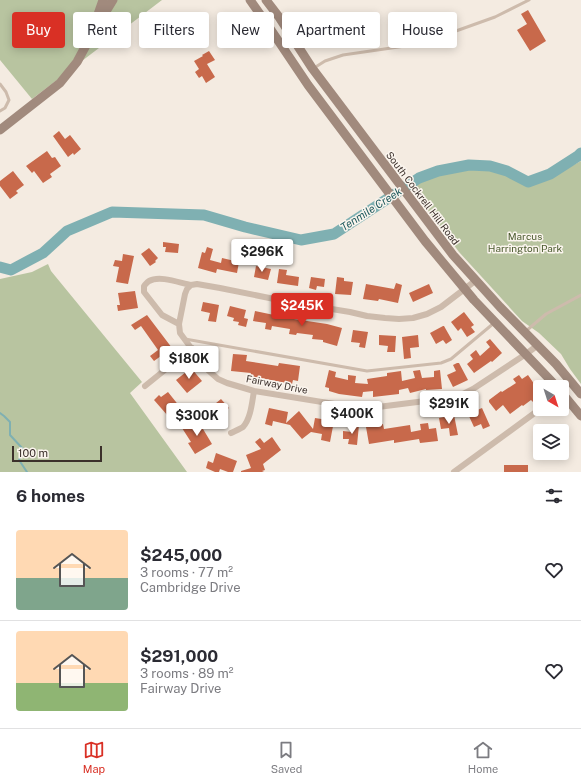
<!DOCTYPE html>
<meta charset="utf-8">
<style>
body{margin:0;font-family:"Public Sans",sans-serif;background:#f2f2f3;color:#2b2b33;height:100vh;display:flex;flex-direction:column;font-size:15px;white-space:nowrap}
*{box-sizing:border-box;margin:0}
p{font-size:13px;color:#7c7c81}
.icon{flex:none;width:22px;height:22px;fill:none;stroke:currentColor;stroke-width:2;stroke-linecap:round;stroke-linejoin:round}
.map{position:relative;height:472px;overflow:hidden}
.details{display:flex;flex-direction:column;background:#fff;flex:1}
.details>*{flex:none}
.banner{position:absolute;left:12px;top:12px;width:557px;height:36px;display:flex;gap:8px}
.needle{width:26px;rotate:141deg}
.tools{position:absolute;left:533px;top:380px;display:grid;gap:8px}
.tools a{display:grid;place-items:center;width:36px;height:36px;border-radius:4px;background:#fff;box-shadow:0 2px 10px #0003;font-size:20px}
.scale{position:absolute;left:12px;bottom:10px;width:90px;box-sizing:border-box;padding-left:4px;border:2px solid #3b302b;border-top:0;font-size:11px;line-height:14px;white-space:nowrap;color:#3b302b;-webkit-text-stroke:3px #fbf5ee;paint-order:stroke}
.price{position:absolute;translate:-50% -34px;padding:0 9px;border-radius:4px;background:#fff;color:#222;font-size:13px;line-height:26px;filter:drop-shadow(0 1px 2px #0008)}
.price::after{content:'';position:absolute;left:50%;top:24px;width:12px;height:9px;margin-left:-6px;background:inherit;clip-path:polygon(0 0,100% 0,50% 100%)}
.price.on{background:#d93025;color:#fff}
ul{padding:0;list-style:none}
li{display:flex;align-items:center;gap:12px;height:100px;padding:0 16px}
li+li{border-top:1px solid #e1e1e2}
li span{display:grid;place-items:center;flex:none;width:112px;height:80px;border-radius:4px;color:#555}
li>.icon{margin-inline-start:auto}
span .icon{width:48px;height:48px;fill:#fffc;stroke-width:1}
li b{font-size:17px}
h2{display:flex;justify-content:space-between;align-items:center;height:48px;padding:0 16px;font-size:17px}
.chip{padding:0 14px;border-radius:4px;background:#fff;box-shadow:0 2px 10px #0003;font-size:14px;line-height:36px}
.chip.on{background:#d93025;color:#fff}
.dock{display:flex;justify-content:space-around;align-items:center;height:56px;border-top:1px solid #e1e1e2;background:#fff;font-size:11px;color:#7c7c81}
.dock a{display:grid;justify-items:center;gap:2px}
.dock .on{color:#d93025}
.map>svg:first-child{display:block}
</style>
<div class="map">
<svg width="581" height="472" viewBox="0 0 581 472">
<rect width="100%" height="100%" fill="#f4ebe1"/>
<!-- green -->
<path fill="#b8c4a0" d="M0 0H162L32 99 0 60Z
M581 161V384L570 369 561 354 539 333 522 321 459 252 411 188 423 180 469 168H488L504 174 527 185 551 177Z
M48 264 51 271 142 382 130 393 187 472H0V279L32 272Z"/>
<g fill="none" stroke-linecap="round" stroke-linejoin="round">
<!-- stream -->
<path stroke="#7fb0b2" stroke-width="2" d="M0 413 4 416 10 422V435L23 449 19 460 27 472"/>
<!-- river -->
<path stroke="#7fb0b2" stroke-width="11" d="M0 267 11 270 43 253 67 231 112 212 204 215 245 227 301 240 334 234 419 178 438 171 469 165 490 166 507 171 528 182 550 174 578 156 581 153"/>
</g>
<!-- building -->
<path fill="#c8694b" d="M528 10 546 41 530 51 517 30 527 24 521 14Z
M209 51 215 60 207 64 215 77 206 83 202 76 199 78 195 72 199 69 194 61 203 56 202 55Z
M59 131 65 139 70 135 81 149 74 155 73 153 68 157 53 136Z
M47 151 52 158 55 157 61 166 50 174 52 177 43 183 34 171 32 173 26 166Z
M13 171 24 185 16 191 18 193 10 199 0 186V181Z
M163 242 179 244 178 253 165 252 166 247H163Z
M207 247 213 249 210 260 221 263 222 258 239 262 237 273 217 269 216 273 198 268 202 252 205 253Z
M149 248 158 258 155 261 156 262 150 266 141 254Z
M123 254 134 256 128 284 116 282 119 267 113 266 115 260 122 261Z
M256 266 271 269 268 280 254 277Z
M279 269 287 270 286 275 299 277 298 286 277 283Z
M311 277 325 279 324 287 317 286 316 290 309 288Z
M337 277 344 278V281L353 282 351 295 335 294Z
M396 283 402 285 398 303 379 299 378 301 363 299 366 284 394 289Z
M429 284 433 293 413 302 409 293Z
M135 291 138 308 118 311 117 305H120L118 293Z
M203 302 219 305 216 322 208 321 210 313 201 311Z
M230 306 246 310 244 318 248 319 246 327 238 325 239 322 233 321 234 318 227 316Z
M255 311 274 315V316L327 324 342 328 337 346 323 342V340L312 339 313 335 297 333 296 335 289 334 290 329 272 326 271 330 265 329 266 323 253 321Z
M464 312 474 325 471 327 475 332 467 337 461 328 458 331 451 322Z
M147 315 172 348 154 361 150 356 158 350 141 326 135 330 131 325Z
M443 326H444L452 340 446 344 443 340 436 344 430 333Z
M353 330 368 332 365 348 359 347 360 343 351 342Z
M379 335 396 336 395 352H387L388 346 379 345Z
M418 335 419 347 410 348 411 358 404 359 402 337Z
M490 339 502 353 492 362 491 361 474 373 467 364 473 359 470 355 476 350 480 356 490 347 486 342Z
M233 354 247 355 246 361 278 366 279 363 300 366 298 381 293 380 292 384 250 376 251 373 231 371Z
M457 363H459L468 380 453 387 447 375 456 371 453 365Z
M191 368 202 381 187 393 176 380Z
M329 370 336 372 335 377 348 380V375L356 376 355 383 368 384 367 379 387 376V373L401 371 402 381 415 378 413 371 420 370 422 378 434 377V371L440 370 442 389 426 390V389L410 393 408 388 399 390V394L373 397V391L363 392 362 397 339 394 329 391V388L325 387Z
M519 375 522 379 528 375 537 388 535 390 540 397 533 402 531 400 523 406 522 405 510 414 503 405 496 411 489 402V400L501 391 502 392 516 383 513 379Z
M168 392 180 407 168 416 154 400 159 395 161 397Z
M221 399 229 408 213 421 205 412Z
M269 408 288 412 286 423 299 411 313 429 315 418 334 421 330 442 321 440 322 434 311 432 302 439 290 425 273 421 272 426 265 424Z
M482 408 490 426 483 429 481 424 474 427 468 414Z
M454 415 458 435 450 436 449 428 441 429 439 418Z
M197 419 212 444 195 454 188 443 191 442 182 428Z
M428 423 429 429 436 428 438 441 420 443 419 439 394 443V440L369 444 366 427 383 424 384 429 410 425 411 432 421 430 420 424Z
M352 424 359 425 357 445 348 444 349 439H343V431L352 432Z
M272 437 281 450 263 464 265 470 262 471 264 472H241V471L251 468 246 455 261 449 255 442 260 438 264 443Z
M216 453 237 461 233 472H228L220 469 219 472H215L206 468 208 461 213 463Z
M504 465H528V472H504Z"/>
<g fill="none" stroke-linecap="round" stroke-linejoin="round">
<!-- lane -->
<path stroke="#cdbbac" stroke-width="3" d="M314 68 325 61 343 55 405 46 442 36 495 17 529 0
M0 84 6 92 9 100 5 108 0 111
M526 331 546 314 581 295
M185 339 367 371 441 363 451 359 494 323"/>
<!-- street -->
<path stroke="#cdbbac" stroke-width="6" d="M475 281 441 307 427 314 413 318 399 319 385 318 367 316 350 312 289 302 220 288 197 284 191 285 187 289 185 294 179 324 180 333 200 360 209 371 218 379 227 383 254 391 359 408H370L457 397 473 389 526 354 538 345
M179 324 162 315 144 292V286C146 284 147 282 149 281 160 275 180 283 191 285
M145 386 192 348
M231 433C235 431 240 429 243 427 251 418 252 402 254 391
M454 472 540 409"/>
<!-- secondary -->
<path stroke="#a18a7d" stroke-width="9" d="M250 0 267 24 308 85 425 241 474 300 557 387
M266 0 279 17 312 68 453 255 500 307 556 364 581 394
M96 20 103 0
M0 130 60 83 77 62 91 36 113 0
M562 393 581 416"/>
</g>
<g text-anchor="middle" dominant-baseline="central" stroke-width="3" stroke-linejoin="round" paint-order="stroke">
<!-- street labels -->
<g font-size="10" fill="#3b302b" stroke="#fbf5ee">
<text transform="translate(423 198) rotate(53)">South Cockrell Hill Road</text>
<text transform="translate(277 384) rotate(11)">Fairway Drive</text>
</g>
<!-- park labels -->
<g font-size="10" fill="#4a5a2e" stroke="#fbf5ee">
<text x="525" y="236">Marcus<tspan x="525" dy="12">Harrington Park</tspan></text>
</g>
<!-- water labels -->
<g font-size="11" font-style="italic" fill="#1f5a5e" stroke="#fbf5ee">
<text transform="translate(371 209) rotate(-33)">Tenmile Creek</text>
</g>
</g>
</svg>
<div class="tools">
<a><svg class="needle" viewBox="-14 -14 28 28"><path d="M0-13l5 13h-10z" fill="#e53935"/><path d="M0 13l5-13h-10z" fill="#7c7c81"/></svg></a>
<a><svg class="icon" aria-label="layers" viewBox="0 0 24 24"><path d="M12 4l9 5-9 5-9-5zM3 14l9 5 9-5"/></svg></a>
</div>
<div class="scale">100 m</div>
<b class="price" style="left:262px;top:273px">$296K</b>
<b class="price on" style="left:302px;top:327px">$245K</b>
<b class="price" style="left:189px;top:380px">$180K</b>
<b class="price" style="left:449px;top:425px">$291K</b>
<b class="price" style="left:352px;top:435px">$400K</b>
<b class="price" style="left:197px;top:437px">$300K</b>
<div class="banner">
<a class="chip on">Buy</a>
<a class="chip">Rent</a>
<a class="chip">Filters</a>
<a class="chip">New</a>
<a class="chip">Apartment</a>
<a class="chip">House</a>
</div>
</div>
<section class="details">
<h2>6 homes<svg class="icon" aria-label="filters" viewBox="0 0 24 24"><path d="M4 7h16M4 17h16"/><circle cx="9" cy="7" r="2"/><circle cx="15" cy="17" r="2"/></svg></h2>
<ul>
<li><span style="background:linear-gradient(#ffd9b3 60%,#7fa58c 0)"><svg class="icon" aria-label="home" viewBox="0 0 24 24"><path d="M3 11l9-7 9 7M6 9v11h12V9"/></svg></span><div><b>$245,000</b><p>3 rooms · 77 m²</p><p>Cambridge Drive</p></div><svg class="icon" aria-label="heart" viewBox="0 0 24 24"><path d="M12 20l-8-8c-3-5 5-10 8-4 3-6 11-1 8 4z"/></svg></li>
<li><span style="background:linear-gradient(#ffd9b3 65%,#8fb573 0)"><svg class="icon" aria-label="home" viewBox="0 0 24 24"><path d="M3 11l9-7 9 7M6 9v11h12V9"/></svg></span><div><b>$291,000</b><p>3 rooms · 89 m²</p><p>Fairway Drive</p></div><svg class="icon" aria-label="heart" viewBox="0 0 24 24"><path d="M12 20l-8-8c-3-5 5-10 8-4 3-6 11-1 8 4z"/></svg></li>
</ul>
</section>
<nav class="dock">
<a class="on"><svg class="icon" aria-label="map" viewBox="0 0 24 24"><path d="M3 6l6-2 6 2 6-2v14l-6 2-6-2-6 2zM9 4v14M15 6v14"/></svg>Map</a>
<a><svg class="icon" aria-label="saved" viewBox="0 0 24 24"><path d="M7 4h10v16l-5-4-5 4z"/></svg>Saved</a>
<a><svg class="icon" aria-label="home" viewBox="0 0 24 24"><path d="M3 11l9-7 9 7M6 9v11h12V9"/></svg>Home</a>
</nav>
